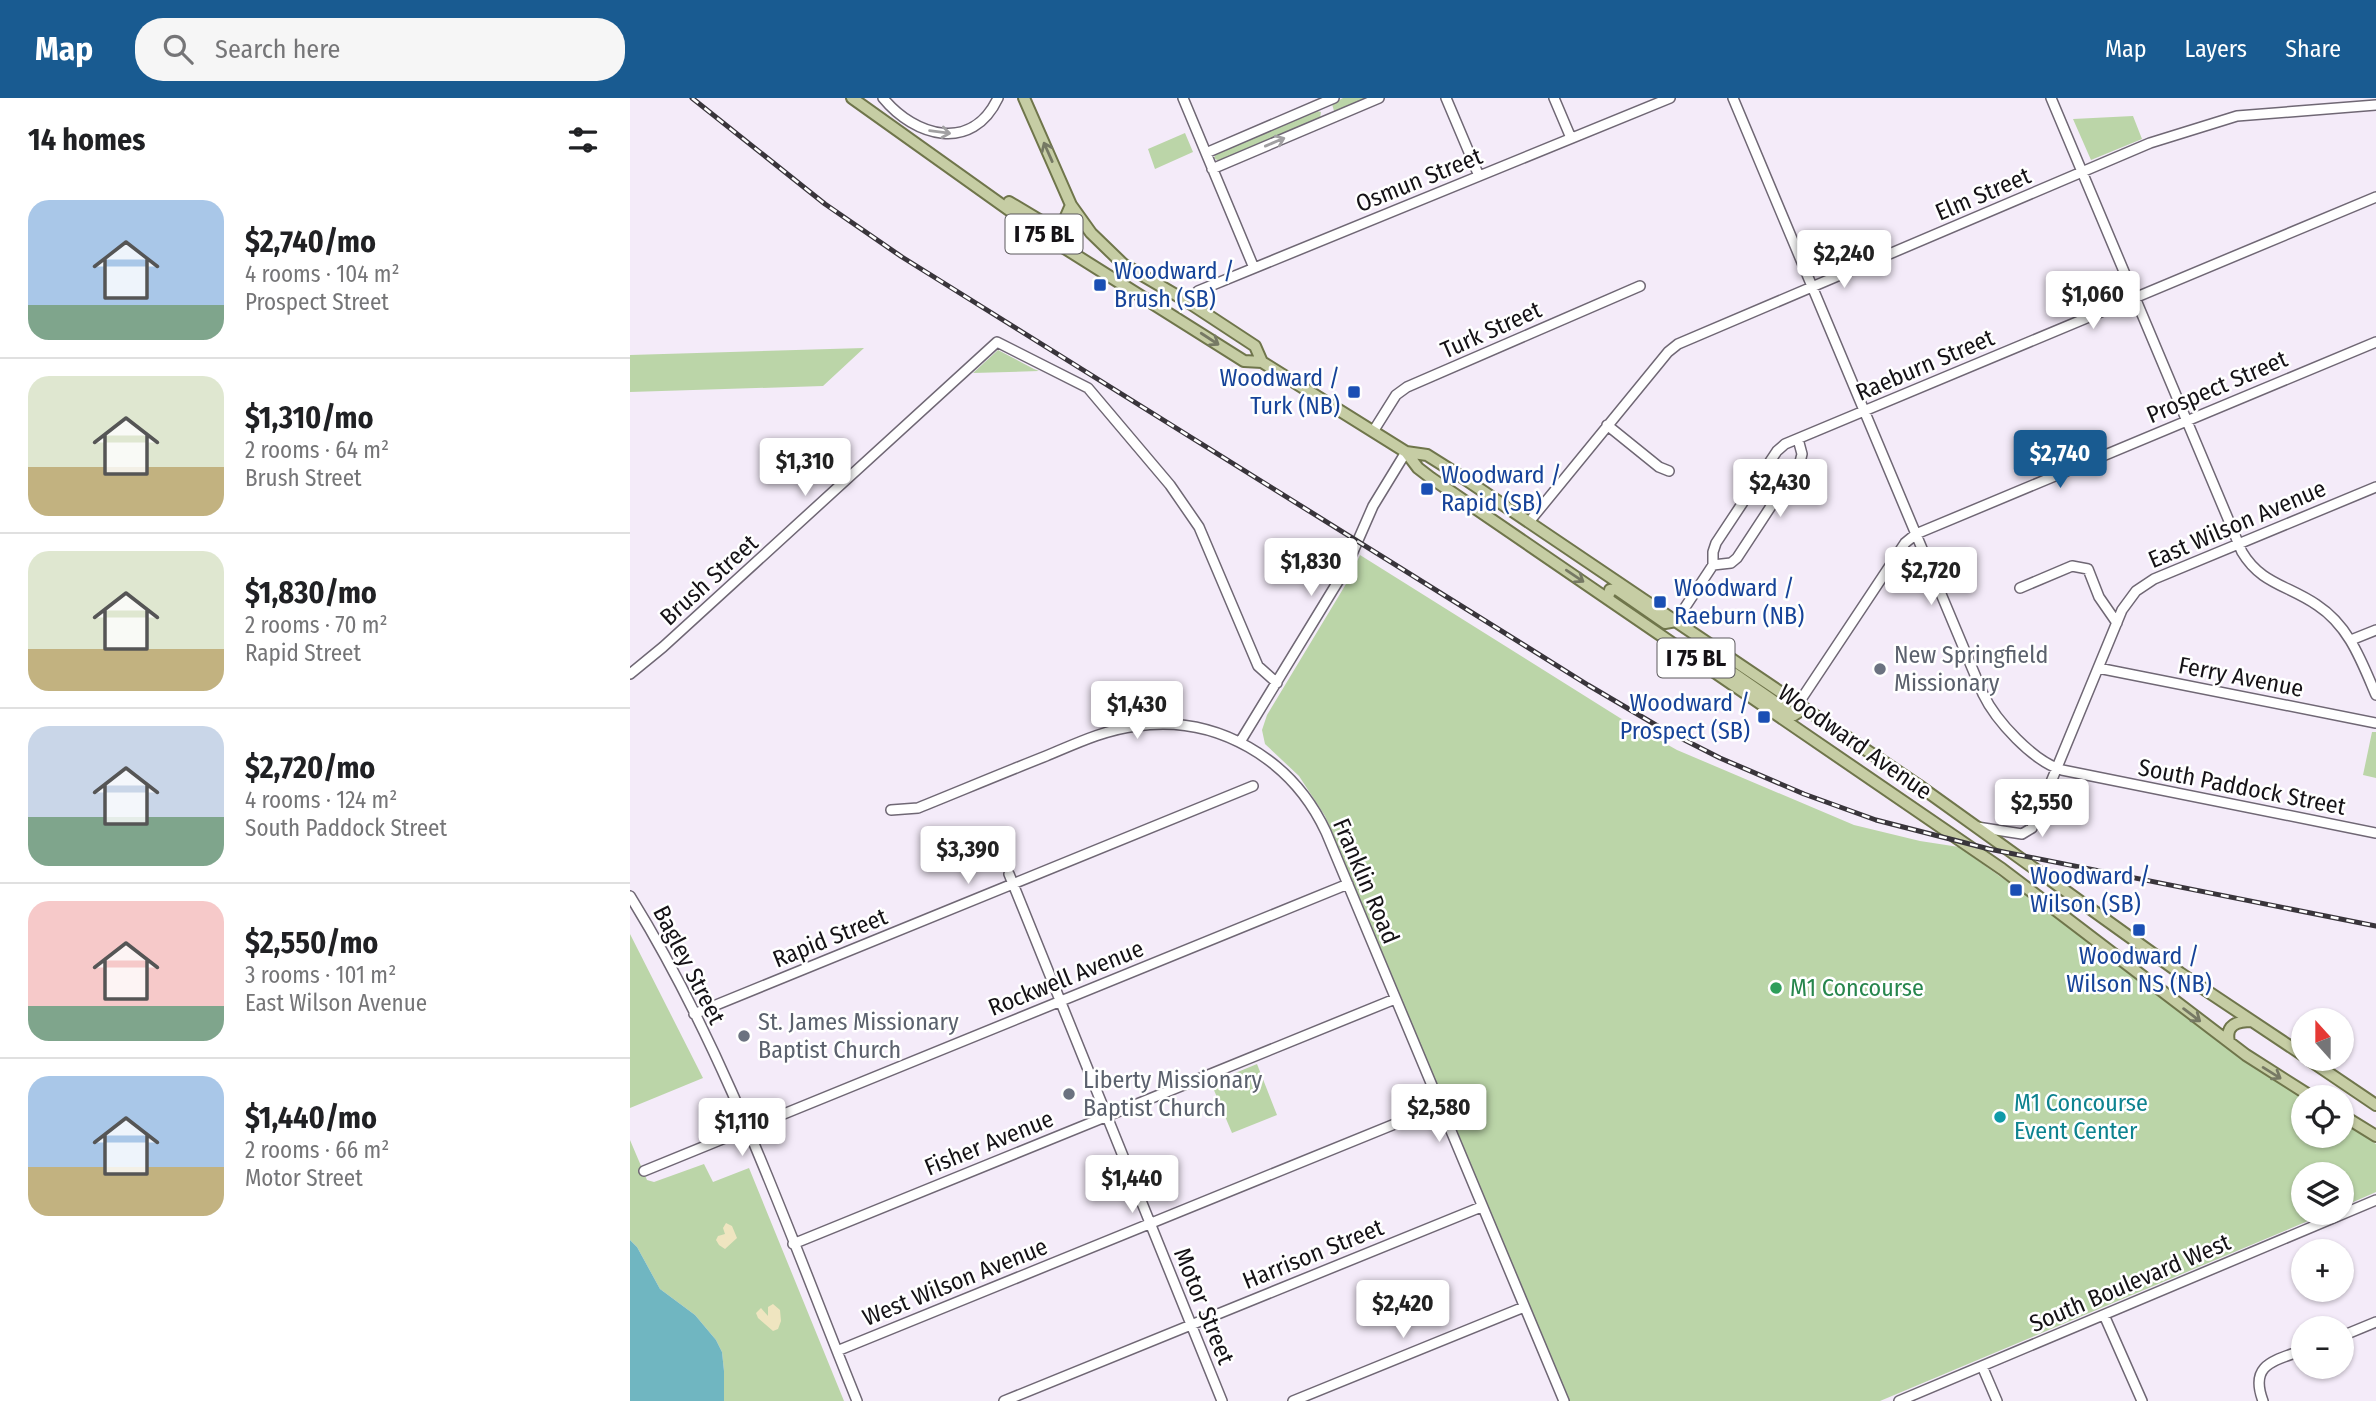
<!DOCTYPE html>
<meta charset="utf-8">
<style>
body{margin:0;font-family:"Fira Sans Condensed",sans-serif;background:#f6f6f6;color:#202124;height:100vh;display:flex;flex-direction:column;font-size:26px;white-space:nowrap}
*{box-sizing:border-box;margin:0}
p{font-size:23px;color:#757577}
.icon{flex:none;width:38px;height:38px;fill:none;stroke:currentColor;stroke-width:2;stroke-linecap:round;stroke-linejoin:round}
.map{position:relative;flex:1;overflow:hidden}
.drawer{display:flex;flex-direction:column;background:#fff;width:630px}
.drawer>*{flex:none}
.needle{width:46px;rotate:339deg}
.controls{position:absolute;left:1661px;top:910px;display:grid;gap:14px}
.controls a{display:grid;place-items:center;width:63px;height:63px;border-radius:50%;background:#fff;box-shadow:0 2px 5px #0004;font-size:35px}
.price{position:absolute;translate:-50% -60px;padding:0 16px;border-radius:7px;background:#fff;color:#222;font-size:23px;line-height:46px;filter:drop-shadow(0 2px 4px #0008)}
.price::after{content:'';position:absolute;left:50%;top:42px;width:21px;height:16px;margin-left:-10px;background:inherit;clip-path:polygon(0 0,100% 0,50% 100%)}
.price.active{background:#195b91;color:#fff}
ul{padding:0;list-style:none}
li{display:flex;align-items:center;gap:21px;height:175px;padding:0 28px}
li+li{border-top:2px solid #e0e0e0}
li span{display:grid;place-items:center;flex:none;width:196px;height:140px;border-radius:21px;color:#555}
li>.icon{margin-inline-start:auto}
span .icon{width:84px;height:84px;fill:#fffc;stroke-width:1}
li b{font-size:30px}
h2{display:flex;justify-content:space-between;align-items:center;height:84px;padding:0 28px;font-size:30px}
header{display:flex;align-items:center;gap:42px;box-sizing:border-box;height:98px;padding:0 35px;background:#195b91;color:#fff}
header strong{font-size:33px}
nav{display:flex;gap:38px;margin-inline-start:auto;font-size:24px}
.search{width:490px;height:63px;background:#f6f6f6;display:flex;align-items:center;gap:18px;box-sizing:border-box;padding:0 24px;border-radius:28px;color:#757577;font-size:26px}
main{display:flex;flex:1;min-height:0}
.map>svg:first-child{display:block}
</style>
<header>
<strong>Map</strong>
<div class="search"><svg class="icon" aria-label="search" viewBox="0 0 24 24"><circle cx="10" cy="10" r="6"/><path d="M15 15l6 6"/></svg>Search here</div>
<nav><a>Map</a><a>Layers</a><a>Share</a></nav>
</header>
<main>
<section class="drawer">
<h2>14 homes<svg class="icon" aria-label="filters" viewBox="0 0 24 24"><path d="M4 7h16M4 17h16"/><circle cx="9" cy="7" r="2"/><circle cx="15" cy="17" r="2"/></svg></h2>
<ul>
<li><span style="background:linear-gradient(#a9c7e8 75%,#7fa58c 0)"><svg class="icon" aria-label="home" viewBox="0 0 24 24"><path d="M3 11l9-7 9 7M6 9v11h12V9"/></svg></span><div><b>$2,740/mo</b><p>4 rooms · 104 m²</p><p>Prospect Street</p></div></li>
<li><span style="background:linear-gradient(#dfe7d0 65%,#c2b280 0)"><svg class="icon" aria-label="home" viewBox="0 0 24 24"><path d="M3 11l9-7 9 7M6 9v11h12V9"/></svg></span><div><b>$1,310/mo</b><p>2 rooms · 64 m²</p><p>Brush Street</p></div></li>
<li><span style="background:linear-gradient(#dfe7d0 70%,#c2b280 0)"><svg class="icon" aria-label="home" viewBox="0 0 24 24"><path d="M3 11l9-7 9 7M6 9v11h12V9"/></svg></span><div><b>$1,830/mo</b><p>2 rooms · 70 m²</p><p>Rapid Street</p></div></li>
<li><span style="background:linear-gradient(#c9d6e8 65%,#7fa58c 0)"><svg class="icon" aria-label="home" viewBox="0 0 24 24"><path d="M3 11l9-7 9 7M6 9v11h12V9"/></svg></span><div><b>$2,720/mo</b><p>4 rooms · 124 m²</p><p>South Paddock Street</p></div></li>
<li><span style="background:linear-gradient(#f6c9c9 75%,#7fa58c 0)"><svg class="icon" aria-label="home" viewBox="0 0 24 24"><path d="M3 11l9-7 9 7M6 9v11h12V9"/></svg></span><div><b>$2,550/mo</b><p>3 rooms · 101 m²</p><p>East Wilson Avenue</p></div></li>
<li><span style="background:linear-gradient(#a9c7e8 65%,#c2b280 0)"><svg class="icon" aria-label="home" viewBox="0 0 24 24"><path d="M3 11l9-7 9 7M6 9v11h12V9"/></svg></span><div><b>$1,440/mo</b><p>2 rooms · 66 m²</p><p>Motor Street</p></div></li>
</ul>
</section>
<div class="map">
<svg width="1746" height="1303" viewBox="0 0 1746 1303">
<rect width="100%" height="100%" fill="#f4ebf9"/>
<!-- green -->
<path fill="#bbd5a8" d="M713 0H739L708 13H704L702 6Z
M684 12 691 14 690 20 590 64 584 60 586 55Z
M1503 18 1512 41 1461 62 1443 21Z
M555 35 563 54 525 71 518 51Z
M234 250 193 288 0 294V257Z
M368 252 404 271 409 273 343 275Z
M730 457 990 620 1047 652 1224 727 1290 743 1329 749 1568 920 1673 999V1038H1712V1023L1746 1046V1094L1712 1109V1076H1673V1115H1697L1250 1303H938L695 718 669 678 635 646 632 632 637 617 716 486Z
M1742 634H1746V680L1733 677Z
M0 836 73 980 0 1010Z
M627 966 647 1017 602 1035 581 985Z
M0 1042 17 1082 24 1084 74 1066 83 1084 119 1070 214 1303H94V1273L92 1254 86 1242 65 1217 30 1191 7 1149 0 1142Z"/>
<!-- sand -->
<path fill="#efe5c0" d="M96 1125 102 1128 107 1140 95 1151 89 1147 86 1142 88 1138 95 1136 93 1130Z
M143 1206 150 1212 151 1223 148 1231 143 1233 128 1220 126 1215 131 1210 138 1218V1209Z"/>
<!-- water -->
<path fill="#70b6c1" d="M0 1142 7 1149 30 1191 65 1217 86 1242 92 1254 94 1273V1303H0Z"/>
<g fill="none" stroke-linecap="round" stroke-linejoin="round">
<!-- minor casing -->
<g stroke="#6f6774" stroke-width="12">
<path id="minor" d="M253 0C285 39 342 55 368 0
M553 0 624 170
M816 0 849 78
M924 0 941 40
M1103 0 1353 596C1366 623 1403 663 1432 672L1746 735
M1421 0 1612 454C1631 486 1658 487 1687 507 1719 528 1731 562 1746 597
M576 55 704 0
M582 71 749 0
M558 204 568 193 1040 0
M977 327 1029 369 1039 373
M744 332 766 297 777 289 1010 188
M899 424 1038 254 1048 246 1520 45 1607 18 1746 7
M1083 467 1101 465 1107 460 1170 364 1172 356 1168 341
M1390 490 1442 468 1458 471 1469 499 1487 525
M1046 523 1083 467V454L1086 445 1147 353 1155 346 1746 99
M1721 542 1746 532
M1468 570 1746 625
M0 576 33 549 367 244 458 290 540 387 569 429 628 568 647 585
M1168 606 1275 445 1286 436 1746 244
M610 644 715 472 743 408 776 354
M261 712 288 710C330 693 373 675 416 658 445 646 474 632 506 628 587 616 662 661 696 734L934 1303
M1347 729 1392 736 1402 730 1492 512 1506 493 1524 481 1746 389
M379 776 592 1303
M0 798C97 954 158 1133 227 1303
M64 916 623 688
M14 1073 718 786
M163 1146 765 901
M1474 1217 1512 1303
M1712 1238 1746 1224
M207 1253 809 1008
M1352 1268 1367 1303
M374 1303 851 1109
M663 1303 894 1209
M1269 1303 1746 1102
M1633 1303C1619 1266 1644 1263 1673 1252"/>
</g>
<!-- major casing -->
<g stroke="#6f754b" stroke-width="14">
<path id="major" d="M222 0 417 139 614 263 632 264 776 354 788 370 801 380 1372 771 1616 957 1682 999
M394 0 441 107 461 135 493 166 558 204 625 248 632 264
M379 104 416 126 424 128 434 123 441 107
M776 354 797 357 832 379 1288 687 1550 875 1673 957
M978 500 980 492 986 491 1035 525 1046 523
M1071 562 1086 563 1164 617 1170 613 1168 606
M1599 944C1595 927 1607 923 1622 923
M1678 961 1746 1007
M1712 1017 1746 1038"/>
</g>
<!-- minor -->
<use href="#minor" stroke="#fff" stroke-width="9"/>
<!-- major -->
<use href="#major" stroke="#c6cda4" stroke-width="10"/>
<!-- rail casing -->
<g stroke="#39353b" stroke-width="5">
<path id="rail" d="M62 0 195 106 272 159 958 587 1031 630 1090 660 1174 696 1246 722 1359 751 1746 828"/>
</g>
<!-- rail -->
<use href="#rail" stroke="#fff" stroke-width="2.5" stroke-dasharray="8" stroke-linecap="butt"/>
</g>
<!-- one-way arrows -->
<defs><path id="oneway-shaft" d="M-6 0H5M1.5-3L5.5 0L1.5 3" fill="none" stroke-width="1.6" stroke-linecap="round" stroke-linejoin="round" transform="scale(1.75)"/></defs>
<g stroke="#a1a0a2">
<use href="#oneway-shaft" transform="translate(310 34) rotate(7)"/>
<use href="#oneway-shaft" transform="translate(645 44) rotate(-23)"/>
</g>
<g stroke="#767964">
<use href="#oneway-shaft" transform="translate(418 54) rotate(-114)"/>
<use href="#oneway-shaft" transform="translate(580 241) rotate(33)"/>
<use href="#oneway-shaft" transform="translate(945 478) rotate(34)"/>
<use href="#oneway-shaft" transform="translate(1562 917) rotate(37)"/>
<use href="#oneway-shaft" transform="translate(1642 975) rotate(32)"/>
</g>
<!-- markers -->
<g fill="#1a4fb4" stroke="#fff" stroke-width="2.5">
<rect x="463" y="180" width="14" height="14" rx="3.5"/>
<rect x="717" y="287" width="14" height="14" rx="3.5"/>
<rect x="790" y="384" width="14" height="14" rx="3.5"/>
<rect x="1023" y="497" width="14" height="14" rx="3.5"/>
<rect x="1127" y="612" width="14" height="14" rx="3.5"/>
<rect x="1379" y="785" width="14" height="14" rx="3.5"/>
<rect x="1502" y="825" width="14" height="14" rx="3.5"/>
</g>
<g fill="#6b7280" stroke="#fff" stroke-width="2.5">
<circle cx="1250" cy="571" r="7"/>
<circle cx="114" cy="938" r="7"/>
<circle cx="439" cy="996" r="7"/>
</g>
<circle fill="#2e9e5b" stroke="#fff" stroke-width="2.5" cx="1146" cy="890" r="7"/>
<circle fill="#0f9aa8" stroke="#fff" stroke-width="2.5" cx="1370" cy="1019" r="7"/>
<g text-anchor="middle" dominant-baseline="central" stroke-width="5" stroke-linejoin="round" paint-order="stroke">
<!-- shield labels -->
<g fill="#fff" stroke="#5b595c" stroke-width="2">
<rect x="375.5" y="116.5" width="77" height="39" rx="5"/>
<rect x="1027.5" y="540.5" width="77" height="39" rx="5"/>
</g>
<g font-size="23" font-weight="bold" fill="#151216">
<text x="414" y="136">I 75 BL</text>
<text x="1066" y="560">I 75 BL</text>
</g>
<!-- street labels -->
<g font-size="24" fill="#151216" stroke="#fff">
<text transform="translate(789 82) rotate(-22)">Osmun Street</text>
<text transform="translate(1353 96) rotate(-23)">Elm Street</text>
<text transform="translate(861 232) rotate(-24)">Turk Street</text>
<text transform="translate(1295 267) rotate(-23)">Raeburn Street</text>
<text transform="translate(1587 289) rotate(-23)">Prospect Street</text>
<text transform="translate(1607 426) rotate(-23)">East Wilson Avenue</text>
<text transform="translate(79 482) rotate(-42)">Brush Street</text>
<text transform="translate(1611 579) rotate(11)">Ferry Avenue</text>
<text transform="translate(1225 644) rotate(35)">Woodward Avenue</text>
<text transform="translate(1612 689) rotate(11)">South Paddock Street</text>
<text transform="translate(736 783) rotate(67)">Franklin Road</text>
<text transform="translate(200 840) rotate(-22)">Rapid Street</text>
<text transform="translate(59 867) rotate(63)">Bagley Street</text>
<text transform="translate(436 880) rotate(-22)">Rockwell Avenue</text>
<text transform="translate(359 1045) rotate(-22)">Fisher Avenue</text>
<text transform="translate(683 1156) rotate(-22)">Harrison Street</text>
<text transform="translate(325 1184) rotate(-22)">West Wilson Avenue</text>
<text transform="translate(1500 1185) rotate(-23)">South Boulevard West</text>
<text transform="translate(574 1208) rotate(68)">Motor Street</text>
</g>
<!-- transit labels -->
<g font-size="24" fill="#164399" stroke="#fff" text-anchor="start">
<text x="484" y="173">Woodward /<tspan x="484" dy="28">Brush (SB)</tspan></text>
<text x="710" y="280" text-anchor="end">Woodward /<tspan x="710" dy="28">Turk (NB)</tspan></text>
<text x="811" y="377">Woodward /<tspan x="811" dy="28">Rapid (SB)</tspan></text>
<text x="1044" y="490">Woodward /<tspan x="1044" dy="28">Raeburn (NB)</tspan></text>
<text x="1120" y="605" text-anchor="end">Woodward /<tspan x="1120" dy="28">Prospect (SB)</tspan></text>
<text x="1400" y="778">Woodward /<tspan x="1400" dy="28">Wilson (SB)</tspan></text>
<text x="1509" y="858" text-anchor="middle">Woodward /<tspan x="1509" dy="28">Wilson NS (NB)</tspan></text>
</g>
<!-- worship labels -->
<g font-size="24" fill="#5b616d" stroke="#fff" text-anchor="start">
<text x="1264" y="557">New Springfield<tspan x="1264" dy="28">Missionary</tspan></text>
<text x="128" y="924">St. James Missionary<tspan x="128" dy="28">Baptist Church</tspan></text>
<text x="453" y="982">Liberty Missionary<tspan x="453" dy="28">Baptist Church</tspan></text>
</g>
<!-- leisure labels -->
<g font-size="24" fill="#27864d" stroke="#fff" text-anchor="start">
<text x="1160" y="890">M1 Concourse</text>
</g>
<!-- culture labels -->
<g font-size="24" fill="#0d838f" stroke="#fff" text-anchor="start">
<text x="1384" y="1005">M1 Concourse<tspan x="1384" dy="28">Event Center</tspan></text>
</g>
</g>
</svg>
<div class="controls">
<a><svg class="needle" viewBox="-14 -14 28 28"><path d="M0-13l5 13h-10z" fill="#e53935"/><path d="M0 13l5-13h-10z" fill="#757577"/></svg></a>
<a><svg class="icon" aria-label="locate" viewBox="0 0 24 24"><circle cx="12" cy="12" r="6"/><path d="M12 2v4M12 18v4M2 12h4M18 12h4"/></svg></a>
<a><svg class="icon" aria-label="layers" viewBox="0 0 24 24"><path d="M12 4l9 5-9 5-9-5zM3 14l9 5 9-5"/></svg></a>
<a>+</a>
<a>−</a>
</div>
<b class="price" style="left:1214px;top:192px">$2,240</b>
<b class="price" style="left:1463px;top:233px">$1,060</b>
<b class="price active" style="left:1430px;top:392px">$2,740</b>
<b class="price" style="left:175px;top:400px">$1,310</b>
<b class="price" style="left:1150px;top:421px">$2,430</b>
<b class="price" style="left:681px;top:500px">$1,830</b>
<b class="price" style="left:1301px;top:509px">$2,720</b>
<b class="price" style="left:507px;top:643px">$1,430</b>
<b class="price" style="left:1412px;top:741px">$2,550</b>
<b class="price" style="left:338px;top:788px">$3,390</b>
<b class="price" style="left:809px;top:1046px">$2,580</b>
<b class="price" style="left:112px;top:1060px">$1,110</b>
<b class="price" style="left:502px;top:1117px">$1,440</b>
<b class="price" style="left:773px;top:1242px">$2,420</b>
</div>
</main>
